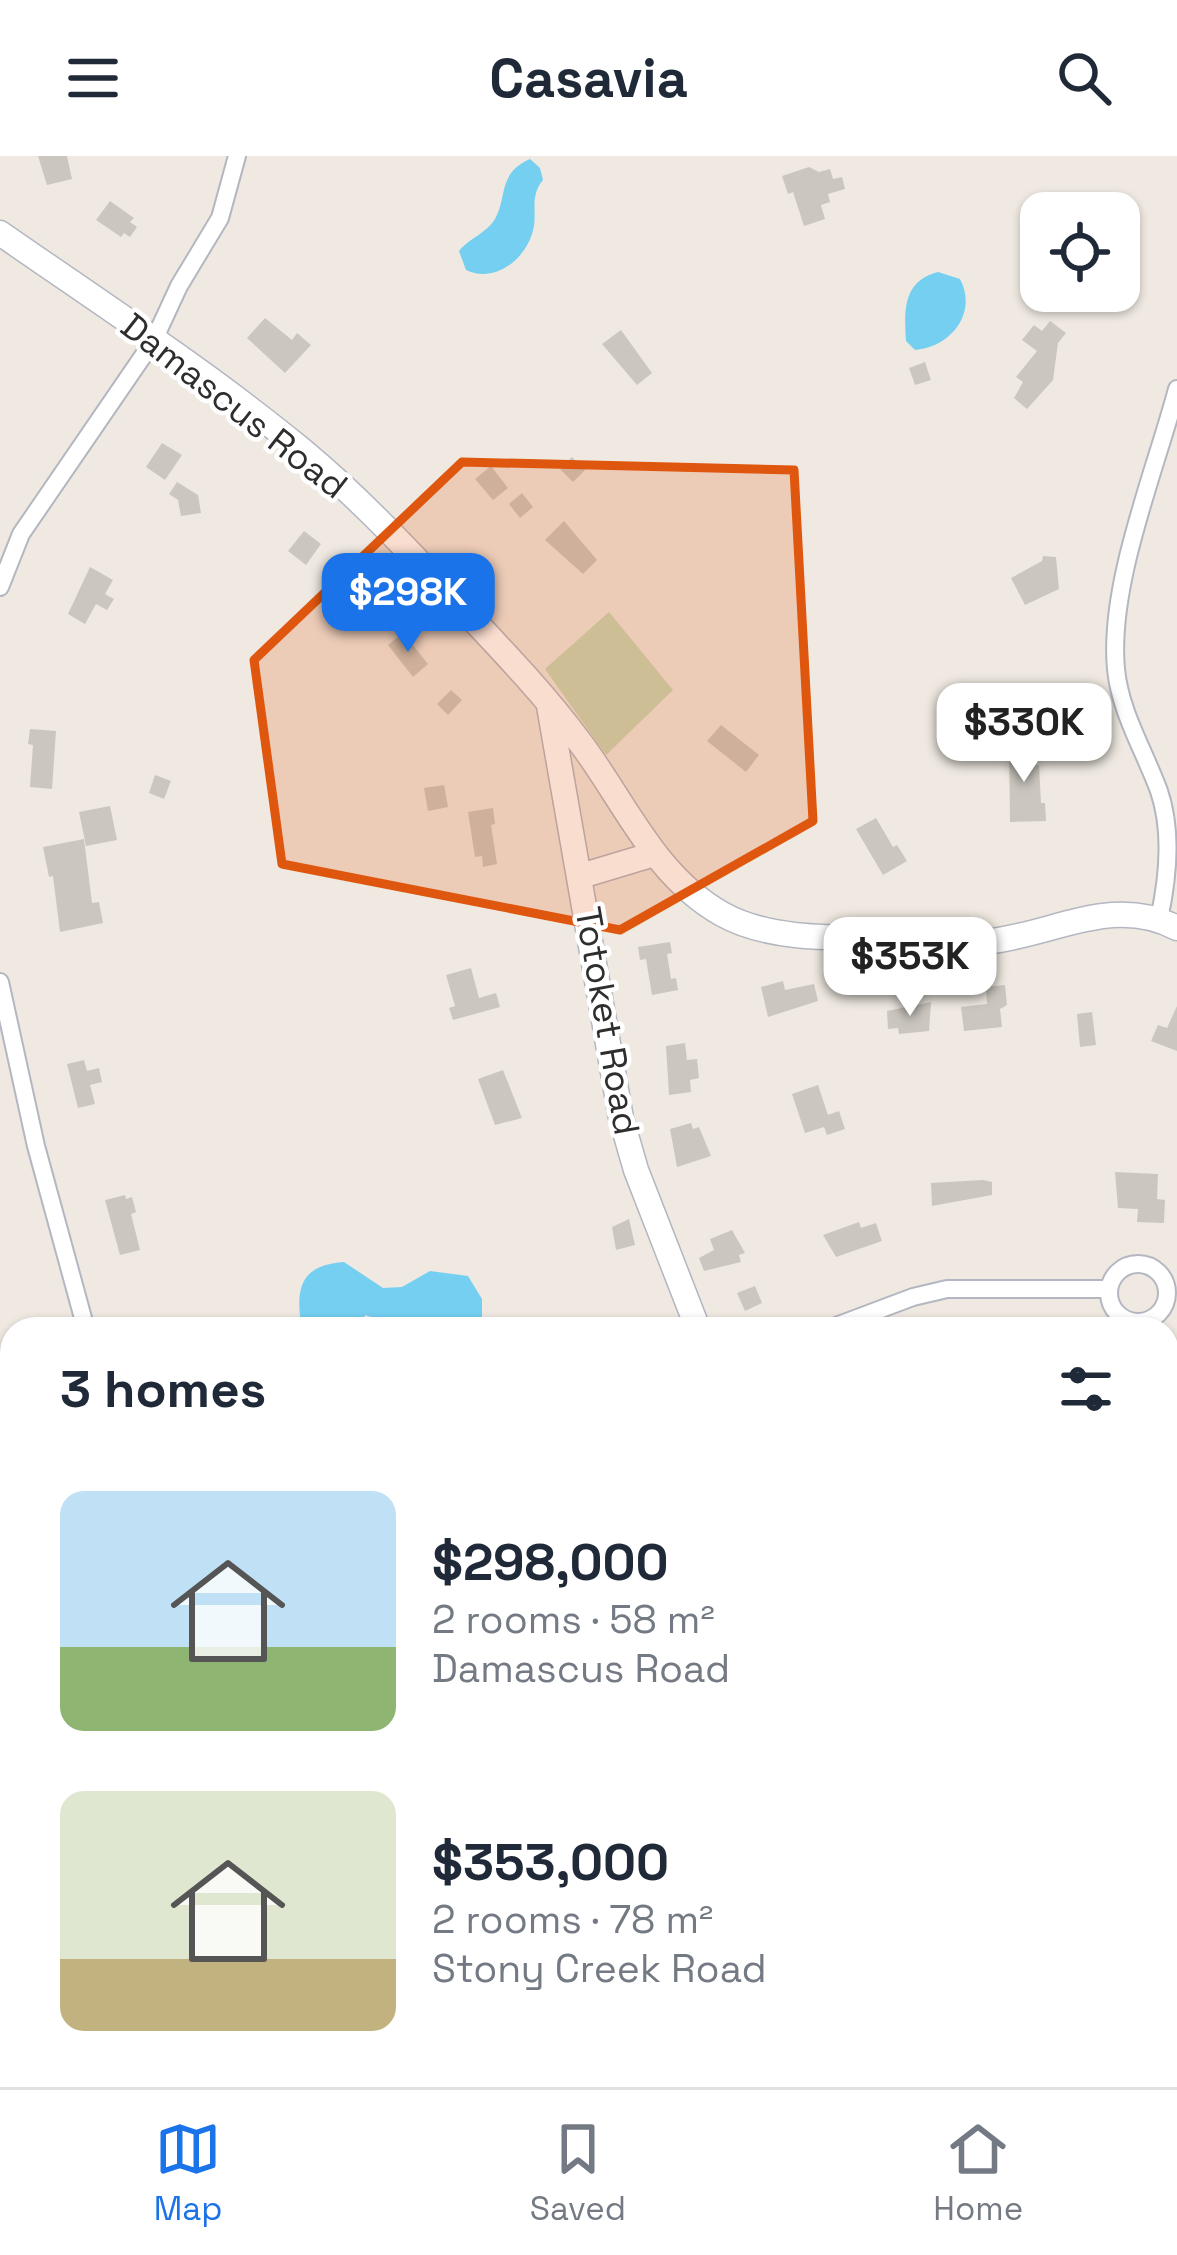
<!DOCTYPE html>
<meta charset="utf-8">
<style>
body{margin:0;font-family:"Space Grotesk",sans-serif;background:#f6f6f7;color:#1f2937;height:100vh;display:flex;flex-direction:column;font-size:45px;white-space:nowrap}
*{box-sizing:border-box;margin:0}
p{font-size:39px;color:#747a83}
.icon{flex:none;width:66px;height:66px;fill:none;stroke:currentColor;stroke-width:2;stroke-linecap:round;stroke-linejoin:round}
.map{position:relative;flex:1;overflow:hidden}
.side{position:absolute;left:0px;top:1161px;width:1179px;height:771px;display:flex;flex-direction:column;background:#fff;border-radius:36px 36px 0 0;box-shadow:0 3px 9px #0004}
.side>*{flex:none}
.buttons{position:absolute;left:1020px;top:36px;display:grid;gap:24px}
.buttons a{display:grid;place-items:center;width:120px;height:120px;border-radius:24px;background:#fff;box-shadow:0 3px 9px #0004;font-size:60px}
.price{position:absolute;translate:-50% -102px;padding:0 27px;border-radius:24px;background:#fff;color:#222;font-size:39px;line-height:78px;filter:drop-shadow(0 3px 6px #0008)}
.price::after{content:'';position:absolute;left:50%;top:72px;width:36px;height:27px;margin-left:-18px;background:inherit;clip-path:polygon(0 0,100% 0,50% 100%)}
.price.on{background:#1a73e8;color:#fff}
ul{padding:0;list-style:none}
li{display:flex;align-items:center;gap:36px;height:300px;padding:0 60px}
li span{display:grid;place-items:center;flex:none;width:336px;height:240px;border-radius:24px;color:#555}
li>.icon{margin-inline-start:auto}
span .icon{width:144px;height:144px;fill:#fffc;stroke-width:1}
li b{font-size:51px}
h2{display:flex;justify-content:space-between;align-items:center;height:144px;padding:0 60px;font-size:51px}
header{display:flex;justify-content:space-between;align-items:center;height:156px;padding:0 60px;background:#fff;font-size:54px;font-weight:800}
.dock{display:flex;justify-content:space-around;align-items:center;height:168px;border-top:3px solid #e0e1e3;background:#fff;font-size:33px;color:#747a83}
.dock a{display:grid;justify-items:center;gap:6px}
.dock .on{color:#1a73e8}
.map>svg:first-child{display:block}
</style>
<header><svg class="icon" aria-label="menu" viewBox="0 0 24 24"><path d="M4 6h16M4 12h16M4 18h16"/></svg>Casavia<svg class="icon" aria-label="search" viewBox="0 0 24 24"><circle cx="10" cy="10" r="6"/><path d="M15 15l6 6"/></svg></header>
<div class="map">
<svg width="1177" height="1931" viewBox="0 0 1177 1931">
<rect width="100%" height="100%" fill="#efe9e1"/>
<!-- green -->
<path fill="#b6e59e" d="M605 1920H1067L1073 1931H603Z"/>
<!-- cemetery -->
<path fill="#c8d9b8" d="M609 456 673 534 606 599 545 513Z"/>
<!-- water -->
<path fill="#75cff0" d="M530 3 540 12 543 24C528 42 539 58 532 78 523 106 493 127 466 114L459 95C469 82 488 77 496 61 507 40 498 17 530 3Z
M938 116 960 123C978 157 951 191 915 194L906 185C904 154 903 125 938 116Z
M344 1106 383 1132 402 1131 430 1115 468 1120 482 1143V1171L383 1173 374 1162 365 1159 362 1173H302C295 1134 299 1109 344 1106Z"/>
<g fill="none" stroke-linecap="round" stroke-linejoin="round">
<!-- stream -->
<path stroke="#75cff0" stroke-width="4.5" d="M1167 1878 1177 1870"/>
</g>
<!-- building -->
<path fill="#cbc7bf" d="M38 0H67L72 23 47 29Z
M809 11 819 16 830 13 833 23 842 21 845 33 828 38 830 46 821 49 825 63 804 70 793 36 788 38 782 20Z
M110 45 134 62 130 66 137 71 130 81 124 77 121 81 96 64Z
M265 162 292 184 297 177 311 189 285 217 247 182Z
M1050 165 1066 177 1058 187 1053 224 1027 253 1014 242 1023 226 1016 221 1037 195 1022 184 1034 169 1042 175Z
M621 174 652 217 637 229 602 188Z
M925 206 931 224 915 229 909 212Z
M162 287 182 299 165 324 146 311Z
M572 301 585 314 573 326 560 313Z
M491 310 508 332 493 344 475 323Z
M177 326 198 339 201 357 181 360 178 344 169 338Z
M522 337 533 351 520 362 509 348Z
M564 365 597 404 583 418 545 384Z
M304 375 321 388 306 409 288 395Z
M1043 400 1056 401 1059 433 1025 449 1011 422 1042 405Z
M90 411 113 424 105 438 114 443 107 454 96 448 85 468 68 458Z
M403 477 428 508 413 521 388 489Z
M451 534 462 544 448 559 437 548Z
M721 569 759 599 746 616 707 585Z
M30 573 56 575 52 633 30 631 33 589 28 588Z
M1026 581 1028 610 1039 609 1041 647H1045L1046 665 1010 666 1009 582Z
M155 619 171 625 164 643 149 637Z
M444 629 448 651 428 655 424 632Z
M110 650 117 684 86 690 79 656Z
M493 652 495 668 491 669 497 708 483 711 482 700 475 701 468 656Z
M876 662 893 691 897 689 907 705 883 719 856 673Z
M84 683 92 747 99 746 103 767 60 776 53 720 49 721 43 691Z
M670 786 672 797 667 798 671 823 676 822 678 834 652 839 646 803 640 804 638 791Z
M471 812 479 842 496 837 500 851 453 864 449 852 455 850 446 819Z
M783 825 785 834 814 828 818 845 768 861 761 831Z
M1005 829 1007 849 1000 853 1002 871 964 875 961 851 987 848 986 831Z
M931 846 929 875 899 878 898 872 888 873 887 855Z
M1177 850V895L1151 885 1158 869 1167 872Z
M1092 856 1096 889 1080 891 1077 858Z
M685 887 687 904 697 903 699 922 690 924 691 936 669 939 666 890Z
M84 904 87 915 99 912 102 926 90 929 95 948 78 952 67 908Z
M503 914 522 962 495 969 478 923Z
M818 929 828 959 839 955 845 973 827 979 824 971 805 977 792 938Z
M691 967 693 973 699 971 711 1000 677 1011 670 973Z
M1115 1016 1158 1018 1157 1043 1165 1044 1164 1067 1137 1066 1138 1053 1118 1052Z
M983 1024 992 1026V1039L932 1050 931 1027Z
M125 1039 126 1043 132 1041 136 1056 131 1058 140 1094 120 1099 105 1044Z
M629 1063 635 1089 616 1094 612 1071Z
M859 1066 861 1072 876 1067 882 1085 836 1101 823 1079Z
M732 1074 745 1097 739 1099 741 1106 704 1115 699 1102 714 1094 710 1083Z
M755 1130 762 1147 745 1155 737 1137Z
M4 1199 12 1221V1245L0 1248V1200Z
M0 1295H6L12 1325V1379L0 1382Z
M12 1437V1488L0 1490V1439Z"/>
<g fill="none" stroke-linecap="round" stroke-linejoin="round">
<!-- street casing -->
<g stroke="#b4b7c1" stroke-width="20">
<path id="street" d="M0 431 21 378 154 184 179 130 220 62 237 0
M1159 763C1168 722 1173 676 1159 635 1144 594 1120 556 1116 513 1108 429 1155 316 1177 233
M0 826 36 990 86 1173
M1109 1137a29 29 0 1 1 58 0a29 29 0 1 1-58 0Z
M828 1173 913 1141 947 1133H1108
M1167 1665 1177 1663
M174 1931 178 1920"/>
</g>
<!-- secondary casing -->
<g stroke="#b4b7c1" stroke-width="27">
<path id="secondary" d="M0 77C102 148 207 216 303 295 356 339 405 391 452 441 495 487 541 534 579 585 624 644 654 720 722 758 777 789 858 780 919 782 943 783 969 787 992 785 1056 777 1114 739 1177 772
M549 550 621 962 636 1014 698 1173
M581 720 654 698
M1080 1920 1085 1931"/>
</g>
<!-- street -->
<use href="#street" stroke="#fff" stroke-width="16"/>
<!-- secondary -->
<use href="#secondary" stroke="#fff" stroke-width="24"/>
</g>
<!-- marked area -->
<path fill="#df570e" fill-opacity="0.2" stroke="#df570e" stroke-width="9" stroke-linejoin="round" d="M462 306 794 314 813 665 620 774 282 708 254 504Z"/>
<g text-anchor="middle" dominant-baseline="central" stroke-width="9" stroke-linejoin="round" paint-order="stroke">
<!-- street labels -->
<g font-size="36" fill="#2e2e2e" stroke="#fff">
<text transform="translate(234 250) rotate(38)">Damascus Road</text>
<text transform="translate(607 865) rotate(80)">Totoket Road</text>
</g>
</g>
</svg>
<div class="buttons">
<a><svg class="icon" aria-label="locate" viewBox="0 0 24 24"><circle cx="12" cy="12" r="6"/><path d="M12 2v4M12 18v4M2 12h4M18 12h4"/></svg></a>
</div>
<b class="price on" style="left:408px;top:499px">$298K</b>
<b class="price" style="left:1024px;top:629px">$330K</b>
<b class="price" style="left:910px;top:863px">$353K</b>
<section class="side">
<h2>3 homes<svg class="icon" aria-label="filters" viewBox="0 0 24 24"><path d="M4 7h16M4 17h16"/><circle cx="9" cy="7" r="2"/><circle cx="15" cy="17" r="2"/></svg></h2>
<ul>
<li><span style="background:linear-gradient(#bfe0f5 65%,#8fb573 0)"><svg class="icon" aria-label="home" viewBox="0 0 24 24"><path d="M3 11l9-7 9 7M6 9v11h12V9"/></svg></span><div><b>$298,000</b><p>2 rooms · 58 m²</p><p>Damascus Road</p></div></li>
<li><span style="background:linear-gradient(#dfe7d0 70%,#c2b280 0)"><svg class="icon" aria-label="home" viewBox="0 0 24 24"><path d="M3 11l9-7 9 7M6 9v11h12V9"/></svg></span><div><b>$353,000</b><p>2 rooms · 78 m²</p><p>Stony Creek Road</p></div></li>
</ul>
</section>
</div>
<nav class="dock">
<a class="on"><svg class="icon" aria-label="map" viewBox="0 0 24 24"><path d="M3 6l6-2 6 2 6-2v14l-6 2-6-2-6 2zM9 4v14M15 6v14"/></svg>Map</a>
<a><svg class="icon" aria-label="saved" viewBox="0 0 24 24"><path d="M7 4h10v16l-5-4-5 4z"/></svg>Saved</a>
<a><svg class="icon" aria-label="home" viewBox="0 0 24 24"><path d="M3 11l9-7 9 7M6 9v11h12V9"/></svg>Home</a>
</nav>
